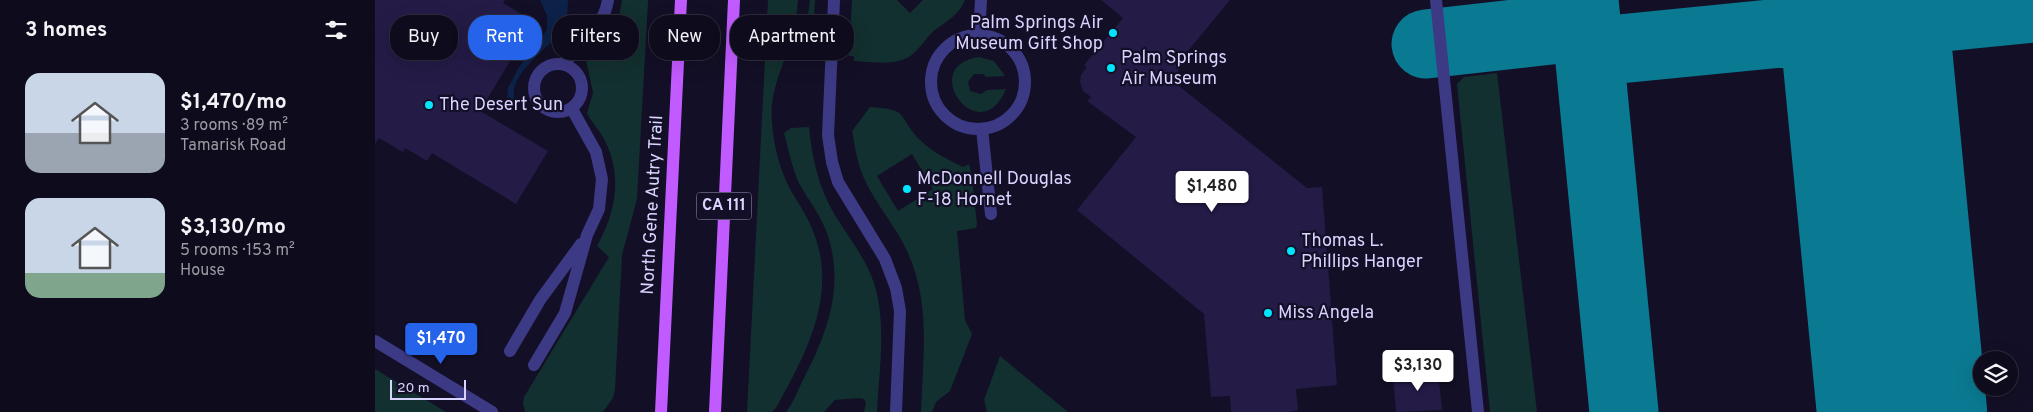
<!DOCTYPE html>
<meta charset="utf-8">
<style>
body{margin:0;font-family:Overpass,sans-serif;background:#171425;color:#f1f3f6;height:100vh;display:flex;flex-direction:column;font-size:19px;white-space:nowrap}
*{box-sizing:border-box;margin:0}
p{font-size:16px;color:#9b9ba3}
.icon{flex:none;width:28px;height:28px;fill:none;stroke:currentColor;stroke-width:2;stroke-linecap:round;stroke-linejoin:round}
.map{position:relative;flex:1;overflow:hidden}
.panel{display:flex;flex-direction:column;background:#0e0b1c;width:375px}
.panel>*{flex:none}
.top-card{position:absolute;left:15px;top:15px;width:475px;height:45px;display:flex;gap:10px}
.tools{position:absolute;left:1598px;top:351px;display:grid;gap:10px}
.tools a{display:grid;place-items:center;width:45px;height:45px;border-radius:50%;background:#0e0b1c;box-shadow:0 5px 20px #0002,0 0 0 1px #2e2b3b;font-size:25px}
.scale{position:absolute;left:15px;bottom:12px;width:76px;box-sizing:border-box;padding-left:5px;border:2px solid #d9d4ff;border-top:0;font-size:14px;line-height:18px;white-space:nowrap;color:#d9d4ff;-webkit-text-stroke:4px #130f26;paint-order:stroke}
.price{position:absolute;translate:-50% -42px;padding:0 11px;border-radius:5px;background:#fff;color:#222;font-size:16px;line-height:32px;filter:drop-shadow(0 1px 2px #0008)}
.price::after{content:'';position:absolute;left:50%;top:30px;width:15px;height:11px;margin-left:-8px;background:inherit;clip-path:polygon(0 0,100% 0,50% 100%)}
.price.current{background:#2563eb;color:#fff}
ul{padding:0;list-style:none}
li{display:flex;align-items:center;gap:15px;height:125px;padding:0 25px}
li span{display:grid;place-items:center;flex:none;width:140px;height:100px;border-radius:15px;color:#555}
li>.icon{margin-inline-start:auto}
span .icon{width:60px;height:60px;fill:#fffc;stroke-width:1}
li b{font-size:21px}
h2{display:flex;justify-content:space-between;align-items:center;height:60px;padding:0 25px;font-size:21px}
.tag{padding:0 18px;border-radius:20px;background:#0e0b1c;box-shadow:0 5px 20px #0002,0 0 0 1px #2e2b3b;font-size:18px;line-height:45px}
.tag.current{background:#2563eb;color:#fff}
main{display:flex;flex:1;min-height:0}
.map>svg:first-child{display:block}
</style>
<main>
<section class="panel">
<h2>3 homes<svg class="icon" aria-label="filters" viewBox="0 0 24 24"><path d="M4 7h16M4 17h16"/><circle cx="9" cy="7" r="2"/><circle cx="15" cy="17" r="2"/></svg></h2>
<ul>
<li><span style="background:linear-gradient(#c9d6e8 60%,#9aa5b1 0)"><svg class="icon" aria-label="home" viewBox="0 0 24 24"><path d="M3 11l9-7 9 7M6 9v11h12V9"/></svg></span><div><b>$1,470/mo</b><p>3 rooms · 89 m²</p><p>Tamarisk Road</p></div></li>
<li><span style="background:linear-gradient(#c9d6e8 75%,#7fa58c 0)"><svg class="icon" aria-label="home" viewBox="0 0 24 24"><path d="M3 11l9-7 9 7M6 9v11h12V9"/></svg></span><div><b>$3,130/mo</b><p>5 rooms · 153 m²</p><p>House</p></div></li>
</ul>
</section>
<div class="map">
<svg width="1658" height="412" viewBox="0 0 1658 412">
<rect width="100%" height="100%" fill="#130f26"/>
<!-- green -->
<path fill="#12302f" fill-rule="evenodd" d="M247 0H273V3L262 199 247 255 240 390 238 398 228 412H150L148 403 149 397 234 257 222 246C241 212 248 175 229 139 224 129 216 122 212 113L218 93 211 60 230 40 244 17Z
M393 0H423C422 12 421 25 417 37 409 65 394 91 397 121 398 143 404 167 414 187 419 197 426 206 431 216 468 284 435 347 401 408L397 412H372Z
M435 0H440L437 58H427L424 53 430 36Z
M477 0H522L535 13 548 0H590C584 15 573 20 560 30 552 36 547 46 539 53 524 67 498 62 479 61V56H474Z
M604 57 619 61 630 76 611 77 608 74H599L593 82 595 91 606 94 612 90 631 89C605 152 541 66 604 57Z
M1122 73 1162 412H1115L1082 84 1089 77Z
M495 107C537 110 521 115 545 140 557 152 574 160 588 167L594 164 597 177 602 224 601 228 582 231 590 320 597 334 575 391 561 402 557 412H546C548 357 556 302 532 251 520 224 499 203 488 176 482 162 480 146 477 131ZM537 154 558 189 523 211 502 176Z
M434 127C437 159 444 189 461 217 475 239 491 259 499 283 512 324 504 370 502 412H489L491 403 489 399 484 398 460 400 449 412H411C419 402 423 389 429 378 454 330 471 281 450 228 443 212 433 199 425 185 417 169 414 151 409 133L416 128Z
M625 356 693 412H612L609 400Z
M0 369 71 412H0Z"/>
<!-- water -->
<path fill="#0c2248" d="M165 0H193C193 11 192 24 185 33 171 51 123 81 144 108L138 107 132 100 133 88 144 67 172 30V16Z"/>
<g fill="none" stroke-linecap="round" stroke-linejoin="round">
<!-- taxiway -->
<path stroke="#0a7a92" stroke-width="69" d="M1209 0 1249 412
M1405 33C1440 35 1470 50 1486 83 1491 93 1494 105 1498 115
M1051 44 1211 26
M1214 52 1658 8"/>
<!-- runway -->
<path stroke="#0a7a92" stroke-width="170" d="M1487 0 1527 412"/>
</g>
<!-- building -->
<path fill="#241b47" d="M0 0H130L128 3 159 21 105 111 173 151 141 204 57 153 52 161 30 148 28 152 4 138 0 144Z
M726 0H855L803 63 804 86 932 188 947 187 962 385 921 389 923 410 914 412H856L855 396 836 397 829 314 702 210 761 137 712 101 716 97 708 91 705 82 706 75 712 67 709 65 748 18Z
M1063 370 1067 410 1021 412 1018 375Z"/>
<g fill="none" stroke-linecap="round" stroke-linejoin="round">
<!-- lane -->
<path stroke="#3d3a85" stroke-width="12" d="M459 0 453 135 457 162 463 182 510 259 521 288 525 311 521 412
M1061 0 1103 412
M604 34 606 0
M556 82a47 47 0 1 1 94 0a47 47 0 1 1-94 0Z
M159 88a24 24 0 1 1 48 0a24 24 0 1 1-48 0Z
M188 64C205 45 229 27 233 0
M607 129 616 214
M135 351 165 300 206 244
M159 365 190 313 212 235 224 209 227 179 221 152 197 109"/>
<!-- street -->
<path stroke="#3d3a85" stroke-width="12" d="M0 341 117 412"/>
<!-- primary -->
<path stroke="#c25bff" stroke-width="12" d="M286 412 306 0
M340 412 359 0"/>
</g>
<!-- markers -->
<g fill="#00e5ff" stroke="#130f26" stroke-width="2">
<circle cx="738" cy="33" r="5"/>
<circle cx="736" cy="68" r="5"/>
<circle cx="54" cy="105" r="5"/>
<circle cx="532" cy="189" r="5"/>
<circle cx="916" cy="251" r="5"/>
<circle cx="893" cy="313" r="5"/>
</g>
<g text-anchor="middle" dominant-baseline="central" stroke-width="4.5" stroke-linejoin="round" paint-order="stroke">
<!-- shield labels -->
<rect fill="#130f26" stroke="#9e99be" stroke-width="1" x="321.5" y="192.5" width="55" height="27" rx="4"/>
<g font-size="16" font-weight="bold" fill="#d9d4ff">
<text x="349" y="206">CA 111</text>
</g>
<!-- poi labels -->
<g font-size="18" fill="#d9d4ff" stroke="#130f26" text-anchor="start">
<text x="728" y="23" text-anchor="end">Palm Springs Air<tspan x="728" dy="21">Museum Gift Shop</tspan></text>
<text x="746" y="58">Palm Springs<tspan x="746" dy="21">Air Museum</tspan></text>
<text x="64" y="105">The Desert Sun</text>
<text x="542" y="179">McDonnell Douglas<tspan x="542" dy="21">F-18 Hornet</tspan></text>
<text x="926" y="241">Thomas L.<tspan x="926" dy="21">Phillips Hanger</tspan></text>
<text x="903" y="313">Miss Angela</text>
</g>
<!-- street labels -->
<g font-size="18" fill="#d9d4ff" stroke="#130f26">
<text transform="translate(278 205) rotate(-87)">North Gene Autry Trail</text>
</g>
</g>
</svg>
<div class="tools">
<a><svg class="icon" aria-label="layers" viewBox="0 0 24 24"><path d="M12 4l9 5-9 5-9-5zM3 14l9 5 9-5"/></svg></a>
</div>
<div class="scale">20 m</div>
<b class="price" style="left:837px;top:213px">$1,480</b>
<b class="price current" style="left:66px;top:365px">$1,470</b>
<b class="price" style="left:1043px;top:392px">$3,130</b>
<div class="top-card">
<a class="tag">Buy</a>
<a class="tag current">Rent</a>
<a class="tag">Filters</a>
<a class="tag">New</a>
<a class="tag">Apartment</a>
</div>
</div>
</main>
